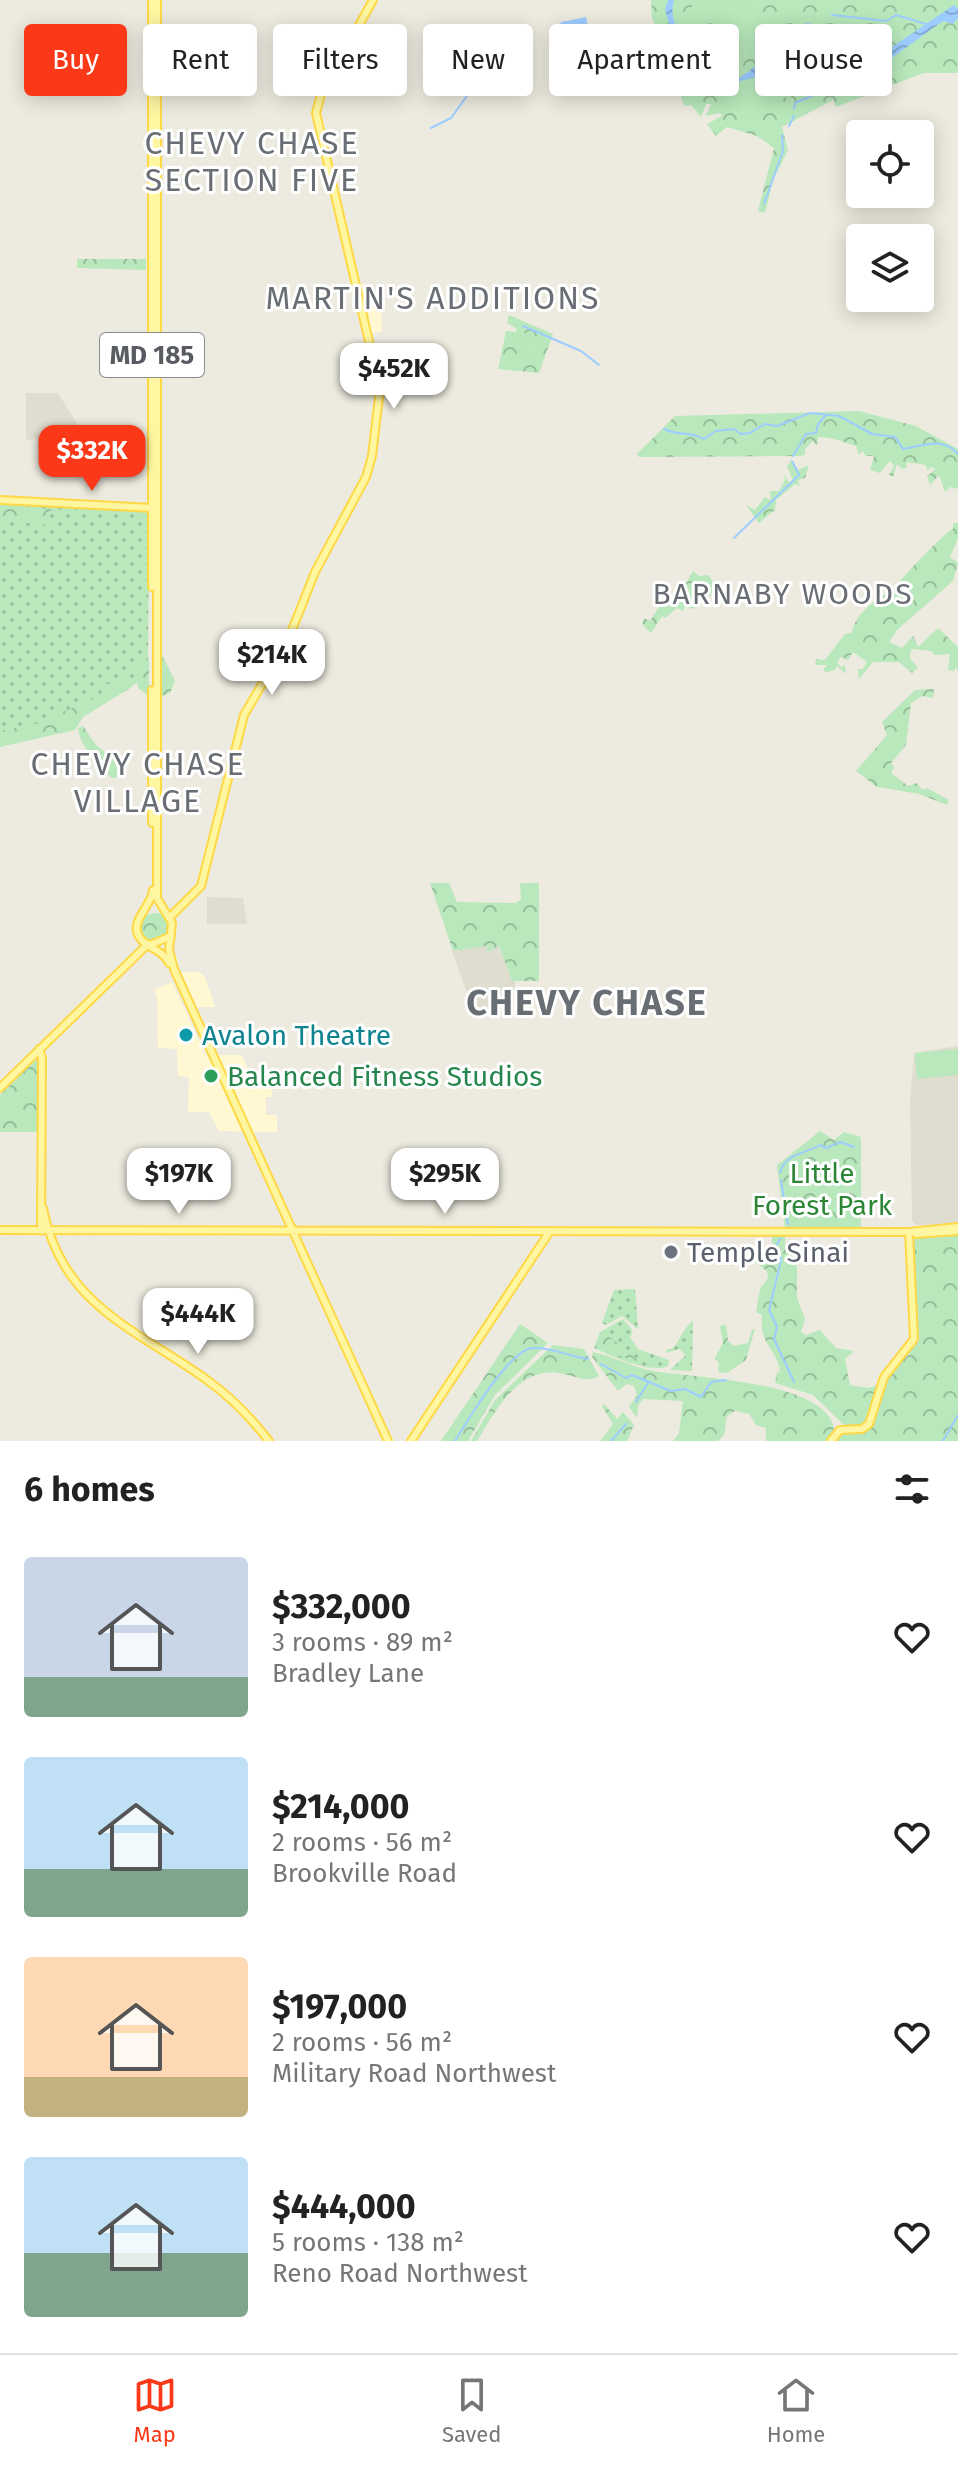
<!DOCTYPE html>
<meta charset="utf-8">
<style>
body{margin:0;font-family:"Fira Sans",sans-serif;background:#f2f2f2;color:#222;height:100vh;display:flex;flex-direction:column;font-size:30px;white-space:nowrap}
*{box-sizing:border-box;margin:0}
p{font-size:26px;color:#767676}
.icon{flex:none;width:44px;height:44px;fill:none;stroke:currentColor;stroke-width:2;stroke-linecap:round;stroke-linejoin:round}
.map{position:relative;height:1441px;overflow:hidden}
.panel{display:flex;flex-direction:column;background:#fff;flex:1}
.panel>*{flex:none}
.banner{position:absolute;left:24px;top:24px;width:910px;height:72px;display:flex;gap:16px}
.tools{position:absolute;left:846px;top:120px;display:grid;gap:16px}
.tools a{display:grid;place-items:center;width:88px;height:88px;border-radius:8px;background:#fff;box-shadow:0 4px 20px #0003;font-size:40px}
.price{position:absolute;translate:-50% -68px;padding:0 18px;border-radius:16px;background:#fff;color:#222;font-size:26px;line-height:52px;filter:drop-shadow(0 2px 4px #0008)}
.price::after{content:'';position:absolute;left:50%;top:48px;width:24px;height:18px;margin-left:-12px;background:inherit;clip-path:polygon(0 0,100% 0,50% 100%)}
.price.selected{background:#fb3817;color:#fff}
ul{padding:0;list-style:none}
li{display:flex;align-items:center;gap:24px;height:200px;padding:0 24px}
li span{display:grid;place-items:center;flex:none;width:224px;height:160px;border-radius:8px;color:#555}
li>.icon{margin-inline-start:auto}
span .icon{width:96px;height:96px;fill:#fffc;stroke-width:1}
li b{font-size:34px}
h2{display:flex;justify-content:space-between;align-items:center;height:96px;padding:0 24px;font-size:34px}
.chip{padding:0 28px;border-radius:8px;background:#fff;box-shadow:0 4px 20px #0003;font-size:28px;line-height:72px}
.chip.selected{background:#fb3817;color:#fff}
.tab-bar{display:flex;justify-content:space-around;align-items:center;height:112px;border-top:2px solid #e0e0e0;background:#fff;font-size:22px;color:#767676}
.tab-bar a{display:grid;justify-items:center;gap:4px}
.tab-bar .selected{color:#fb3817}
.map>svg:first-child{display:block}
</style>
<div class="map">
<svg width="958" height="1441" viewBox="0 0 958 1441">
<defs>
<pattern id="grass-dots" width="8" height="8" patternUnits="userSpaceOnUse" patternTransform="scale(2)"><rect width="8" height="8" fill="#b8e8bb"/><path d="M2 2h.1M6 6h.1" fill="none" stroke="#98bf9b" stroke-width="1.8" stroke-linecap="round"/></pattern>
<pattern id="forest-crowns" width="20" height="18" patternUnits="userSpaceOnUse" patternTransform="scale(2)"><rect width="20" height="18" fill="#b8e8bb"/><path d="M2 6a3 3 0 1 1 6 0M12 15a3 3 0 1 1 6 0" fill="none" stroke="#98bf9b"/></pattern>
<pattern id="water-waves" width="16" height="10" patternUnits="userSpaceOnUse" patternTransform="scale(2)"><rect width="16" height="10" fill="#9dcdff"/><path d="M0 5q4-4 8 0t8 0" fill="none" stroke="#83aad2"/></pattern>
</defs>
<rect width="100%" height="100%" fill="#edebdf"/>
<!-- commercial -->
<path fill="#fff8d2" d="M358 280 381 305 382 332 371 333Z
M181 972H199L205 977 215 1007H196Z
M172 982 206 1055H242L250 1074H272V1097H266V1115H277V1132L219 1131 209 1112H188L189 1077 178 1076 177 1049 158 1048 157 996 154 990Z"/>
<!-- education -->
<path fill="#dfddcf" d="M26 393H58L81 430 70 453 45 452 36 439 26 440Z
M207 897 243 898 247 924H207Z
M497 944 515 981V1007H472L452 951Z
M958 1046V1224L915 1225 912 1221 910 1099 914 1053Z"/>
<!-- grass -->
<path fill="url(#grass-dots)" d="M0 503 149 512 148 676 82 717 0 731Z
M635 1289 638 1329 622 1316 606 1325 602 1323 614 1290Z
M623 1319 633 1331 630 1337 638 1349 669 1360 668 1366C650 1374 612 1356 594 1348L600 1332Z
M693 1320 692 1371 670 1370 686 1355 679 1349 666 1353 667 1349H672C681 1340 680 1333 693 1320Z"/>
<!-- forest -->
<path fill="url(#forest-crowns)" d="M651 0H958V73H924L876 91 872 86 867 88 870 94 836 107 833 100 782 127 788 150 773 180 765 213 758 211 774 148 757 136 727 127 716 136 707 124 722 116 720 113 706 116 711 104H706L701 117 691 105 684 106 675 80 654 62V50H661L666 44 652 19Z
M77 259H146V270L77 268Z
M509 315 553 334 539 373 498 369 506 331 516 332 517 329 507 323Z
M859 411 916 426 958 449V489L950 487 945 492 939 475 930 485 927 476 936 469 930 467 928 471 926 465 906 462 907 467 902 469 897 464 893 477 889 475 894 466 890 461 880 473 870 470 874 456H866L862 451 859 455 856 446C845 443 834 437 818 437L817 446 813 441 805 449V455L799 456 639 457 637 454 675 416Z
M791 461 799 470 809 465 805 478 798 480 800 486 795 484 776 500 775 510 759 523 746 505 755 510 765 497 771 500 770 491H779L785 480 783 474 789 482 793 481 787 466Z
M0 505 51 509 49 525 0 521Z
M953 523H958V538L950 557 958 563 953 581 897 630 889 642 902 648 913 636 918 647 938 628 958 647V672L956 667 954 671 948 670 950 654 935 655 931 651 911 649 910 658 918 668 912 673 899 662H873L859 679 858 669H863L867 662 853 652 848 660 841 657 837 662 841 667 845 665 846 674 837 666 835 670 826 672 823 670 827 665H815L816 659 825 660 845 634 852 633C853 616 879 595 894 590 896 583 945 532 953 529Z
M693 571 699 576 708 575 715 584 710 596 698 600 697 607 690 609 686 605 683 611 677 608 665 618 662 616 651 633 642 624 644 618 650 621 662 602 677 598 674 594 678 591 676 586 687 582Z
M160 651 175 681 170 693 160 697Z
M149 660V696L138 688 136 669 141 661Z
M119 679H132V687L83 717 75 730 0 747V731L36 724 102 695 101 684H118Z
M934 689 933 698 922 696 911 703 906 745 891 763 894 768 891 773 908 786 917 783 922 790 927 788 949 800 947 805 919 794 877 787 856 771 887 735 882 722 915 690Z
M83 726 96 745 116 761 118 777 112 778C98 766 80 746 78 728Z
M430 883H449L457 902 516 903 521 899 520 883H539V981H512L499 946 488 952 486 948 493 945 453 951Z
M141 927a14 14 0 1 1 28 0a14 14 0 1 1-28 0Z
M37 1059 38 1132H0V1095Z
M820 1131 834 1140 844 1132 861 1137V1228L785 1229 777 1165Z
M958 1234V1441H833L840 1432 871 1426 885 1380 907 1356 916 1340 911 1241 914 1237Z
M772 1235H785V1246L797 1260V1298L805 1319 801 1332 806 1335 820 1330 836 1348 854 1351 845 1359 850 1385 868 1388 880 1385 871 1419 859 1428 846 1427 813 1395 775 1383 777 1372 780 1373C778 1347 759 1349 762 1315L756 1312 760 1289 768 1278 767 1271 749 1258 753 1247 772 1248Z
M520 1324 548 1343 495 1395 468 1441H441Z
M726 1325 728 1341 734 1346 748 1343 752 1330 755 1329 746 1360 727 1373 718 1372 719 1363 715 1358 723 1343 720 1326Z
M602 1331 640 1362 596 1349Z
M553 1345 584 1349 599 1376C587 1383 577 1377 564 1374 521 1362 495 1411 477 1441H471L495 1400Z
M593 1352C613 1356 632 1367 653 1371 691 1378 827 1380 834 1429L828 1441H766V1428L756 1425 749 1414 735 1411 727 1416 724 1435 718 1441H673L679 1433 683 1401 643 1399 638 1406 637 1418 629 1407 637 1395 634 1386 627 1384 618 1391 592 1357Z
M604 1404 617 1419 623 1412 634 1425 627 1441H600L613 1424 602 1406Z"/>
<!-- garden -->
<path fill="#b8e8bb" d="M699 0 712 5 711 23 691 25 692 3Z
M743 0 752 7 734 23 754 11 765 26 737 45 726 29 734 24 723 16 717 1Z
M796 62 822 68 821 83 803 91 795 83V92L789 98 771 97 767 87 775 70 794 82Z
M757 82 768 101 764 109 757 112 741 105V95Z
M522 332 547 342 541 360 537 358 532 365 526 363 534 357 516 350Z
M958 1049V1075L917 1079 915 1053Z"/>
<!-- water -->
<path fill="url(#water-waves)" d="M674 0C670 13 674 27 685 38 692 45 699 52 703 61 705 65 705 69 707 73 733 112 789 21 808 23 815 23 837 43 841 50 846 56 847 70 852 78L858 77 889 49 954 5 958 9V18L953 24 943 21 857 83 847 82 838 53 810 29 803 30 753 78 724 85 710 84 670 27 665 9 668 0Z
M586 17 588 27 561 38 556 33 561 22Z"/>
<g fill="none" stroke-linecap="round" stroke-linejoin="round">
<!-- stream -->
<path stroke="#9dcdff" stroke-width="2" d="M832 15 887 21 896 15 926 24
M504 60 530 44
M794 109 795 103 826 90 844 75
M789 126 794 116
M431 128 451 118 469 93
M764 204 783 151 782 135
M523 326 581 351 599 365
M664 429C677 436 691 431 704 439L716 431 734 429 741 434 750 433 764 424 777 426 810 413 839 416 872 434 895 437 903 449C923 446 942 436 958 454
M793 456 806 434 816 433 818 424 826 415
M734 538 799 475 792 461
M780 1173C785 1153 805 1154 820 1145L826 1148 840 1142 854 1147
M781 1180 788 1224
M780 1239 776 1246 781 1260 769 1310 777 1327 774 1339 794 1382
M601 1364 626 1378 632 1375 671 1391 685 1389 701 1397 711 1382 726 1380
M636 1402 648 1383
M455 1441C467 1421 510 1349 533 1348 551 1347 571 1357 588 1359
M611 1441 626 1424
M943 1441 958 1415"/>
<!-- major casing -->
<g stroke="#ffd846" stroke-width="10">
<path id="major" d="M157 0V898L172 923 169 950 174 969 388 1441
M0 500 153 508
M152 587V0
M152 690V823
M153 890C152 906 128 922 140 938 148 949 162 949 169 963
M170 917 201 886 244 715 288 640 315 572 366 477 372 456 380 389 316 113 321 94 373 0
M150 945 171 936
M39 1049 42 1058 41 1231
M0 1088 148 944
M43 1208C61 1305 136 1329 207 1380 231 1397 251 1418 269 1441
M0 1230 909 1232 958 1227
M916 1234 958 1231
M411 1441 550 1231
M831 1441 840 1430 862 1429 869 1424 884 1377 914 1339 909 1232"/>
</g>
<!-- major -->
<use href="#major" stroke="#fff6a2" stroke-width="6"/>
</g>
<!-- markers -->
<circle fill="#0f9aa8" stroke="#fff" stroke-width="3" cx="186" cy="1035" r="8"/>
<circle fill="#2e9e5b" stroke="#fff" stroke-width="3" cx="211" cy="1076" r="8"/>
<circle fill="#6b7280" stroke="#fff" stroke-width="3" cx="671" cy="1252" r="8"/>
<g text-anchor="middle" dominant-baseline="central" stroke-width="6" stroke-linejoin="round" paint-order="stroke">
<!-- shield labels -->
<rect fill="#fff" stroke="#8a8d91" stroke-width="2" x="100" y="333" width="104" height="44" rx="6"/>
<g font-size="26" font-weight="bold" fill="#585c62">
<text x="152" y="355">MD 185</text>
</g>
<!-- culture labels -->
<g font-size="28" fill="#0d838f" stroke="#fff" text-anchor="start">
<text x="202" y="1035">Avalon Theatre</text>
</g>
<!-- leisure labels -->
<g font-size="28" fill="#27864d" stroke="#fff" text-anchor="start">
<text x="227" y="1076">Balanced Fitness Studios</text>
</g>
<!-- park labels -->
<g font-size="28" fill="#2c8636" stroke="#fff">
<text x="822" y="1173">Little<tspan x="822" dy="32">Forest Park</tspan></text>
</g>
<!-- worship labels -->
<g font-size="28" fill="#5b616d" stroke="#fff" text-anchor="start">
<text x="687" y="1252">Temple Sinai</text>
</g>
<!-- neighbourhood labels -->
<g font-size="30" letter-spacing="2" fill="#696e74" stroke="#fff">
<text x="783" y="594">BARNABY WOODS</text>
</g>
<!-- quarter labels -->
<g font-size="32" letter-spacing="2" fill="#696e74" stroke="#fff">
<text x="252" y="143">CHEVY CHASE<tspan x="252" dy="37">SECTION FIVE</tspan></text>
<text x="433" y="298">MARTIN'S ADDITIONS</text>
<text x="138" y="764">CHEVY CHASE<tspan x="138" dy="37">VILLAGE</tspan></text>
</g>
<!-- district labels -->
<g font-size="36" font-weight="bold" letter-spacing="2" fill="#696e74" stroke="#fff">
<text x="587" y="1003">CHEVY CHASE</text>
</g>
</g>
</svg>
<div class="tools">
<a><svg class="icon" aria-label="locate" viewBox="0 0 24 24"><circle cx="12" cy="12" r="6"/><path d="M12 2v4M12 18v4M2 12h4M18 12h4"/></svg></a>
<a><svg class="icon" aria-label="layers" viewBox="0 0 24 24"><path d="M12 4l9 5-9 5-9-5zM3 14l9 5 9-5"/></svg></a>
</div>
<b class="price" style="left:394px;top:411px">$452K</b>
<b class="price selected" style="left:92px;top:493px">$332K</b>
<b class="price" style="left:272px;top:697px">$214K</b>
<b class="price" style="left:179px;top:1216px">$197K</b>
<b class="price" style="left:445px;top:1216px">$295K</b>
<b class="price" style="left:198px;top:1356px">$444K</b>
<div class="banner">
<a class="chip selected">Buy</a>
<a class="chip">Rent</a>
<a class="chip">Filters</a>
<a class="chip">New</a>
<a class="chip">Apartment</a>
<a class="chip">House</a>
</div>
</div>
<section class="panel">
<h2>6 homes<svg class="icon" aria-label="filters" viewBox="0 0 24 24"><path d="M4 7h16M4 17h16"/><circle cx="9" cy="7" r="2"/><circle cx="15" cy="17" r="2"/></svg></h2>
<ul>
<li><span style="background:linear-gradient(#c9d6e8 75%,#7fa58c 0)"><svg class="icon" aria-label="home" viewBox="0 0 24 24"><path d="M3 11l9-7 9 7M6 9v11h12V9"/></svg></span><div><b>$332,000</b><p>3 rooms · 89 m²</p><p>Bradley Lane</p></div><svg class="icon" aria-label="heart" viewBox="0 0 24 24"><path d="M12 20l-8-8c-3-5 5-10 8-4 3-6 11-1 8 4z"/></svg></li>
<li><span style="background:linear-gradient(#bfe0f5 70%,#7fa58c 0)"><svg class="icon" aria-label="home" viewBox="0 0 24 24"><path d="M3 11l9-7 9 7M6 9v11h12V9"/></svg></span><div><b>$214,000</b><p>2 rooms · 56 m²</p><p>Brookville Road</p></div><svg class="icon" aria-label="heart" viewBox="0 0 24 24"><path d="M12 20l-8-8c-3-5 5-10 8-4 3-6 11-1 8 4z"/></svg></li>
<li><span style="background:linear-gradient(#ffd9b3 75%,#c2b280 0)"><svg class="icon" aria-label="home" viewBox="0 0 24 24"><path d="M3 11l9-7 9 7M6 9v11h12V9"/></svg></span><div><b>$197,000</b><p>2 rooms · 56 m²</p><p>Military Road Northwest</p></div><svg class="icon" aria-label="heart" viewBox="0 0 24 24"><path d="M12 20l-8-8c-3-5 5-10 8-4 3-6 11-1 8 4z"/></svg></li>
<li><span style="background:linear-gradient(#bfe0f5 60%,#7fa58c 0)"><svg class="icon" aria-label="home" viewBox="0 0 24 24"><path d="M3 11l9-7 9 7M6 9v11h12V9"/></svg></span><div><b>$444,000</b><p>5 rooms · 138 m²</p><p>Reno Road Northwest</p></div><svg class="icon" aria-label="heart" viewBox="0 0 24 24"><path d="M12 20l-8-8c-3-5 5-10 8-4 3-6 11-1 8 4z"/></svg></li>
</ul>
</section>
<nav class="tab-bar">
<a class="selected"><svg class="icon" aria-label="map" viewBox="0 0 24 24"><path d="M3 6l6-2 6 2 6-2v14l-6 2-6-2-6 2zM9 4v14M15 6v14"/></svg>Map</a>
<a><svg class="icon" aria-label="saved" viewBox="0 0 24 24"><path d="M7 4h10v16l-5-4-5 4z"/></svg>Saved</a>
<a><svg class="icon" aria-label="home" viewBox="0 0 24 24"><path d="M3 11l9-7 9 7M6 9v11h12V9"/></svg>Home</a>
</nav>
